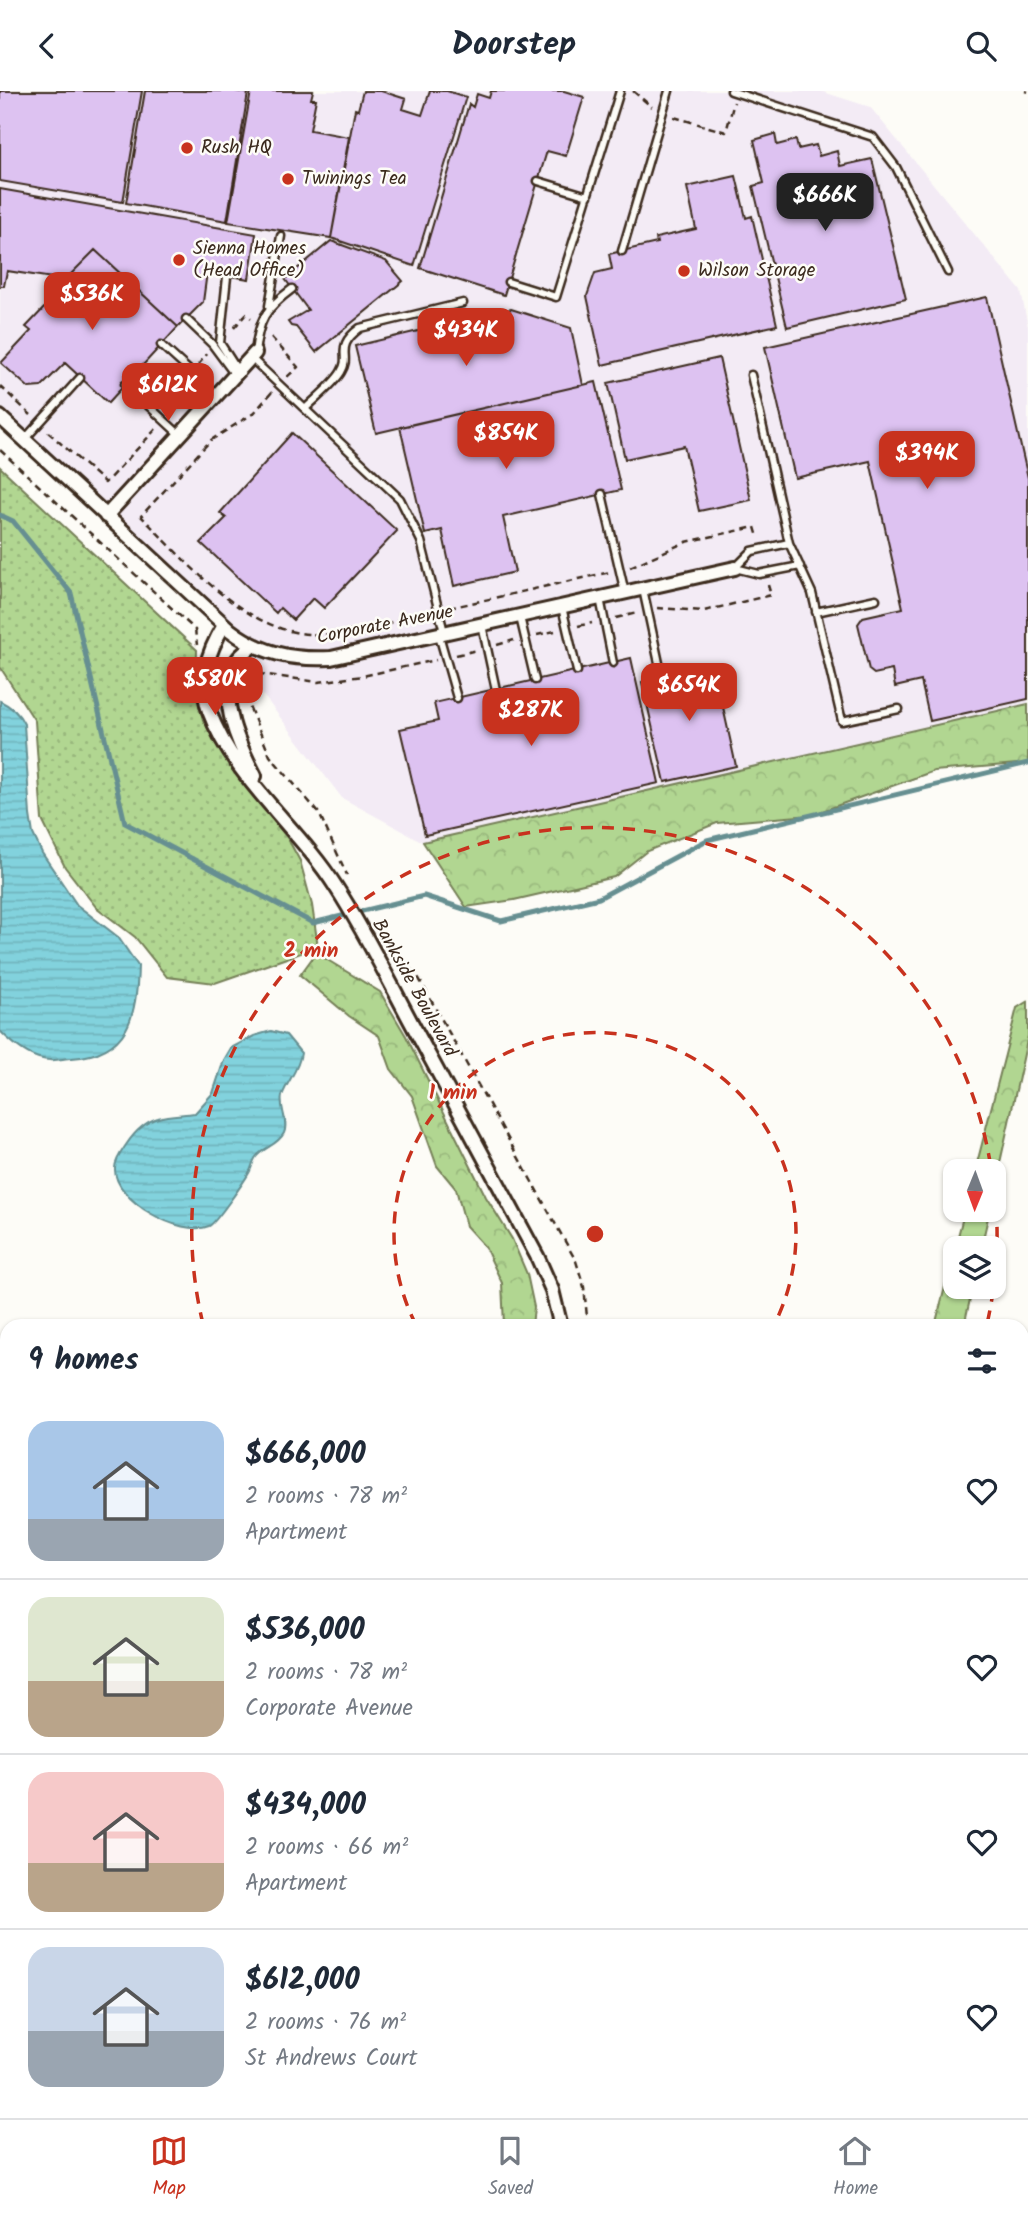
<!DOCTYPE html>
<meta charset="utf-8">
<style>
body{margin:0;font-family:Kalam,sans-serif;background:#f2f2f3;color:#1f2937;height:100vh;display:flex;flex-direction:column;font-size:26px;white-space:nowrap}
*{box-sizing:border-box;margin:0}
p{font-size:23px;color:#747a83}
.icon{flex:none;width:38px;height:38px;fill:none;stroke:currentColor;stroke-width:2;stroke-linecap:round;stroke-linejoin:round}
.map{position:relative;flex:1;overflow:hidden}
.details{position:absolute;left:0px;top:1228px;width:1029px;height:800px;display:flex;flex-direction:column;background:#fff;border-radius:21px 21px 0 0;box-shadow:0 2px 5px #0004}
.details>*{flex:none}
.needle{width:46px;rotate:181deg}
.fabs{position:absolute;left:943px;top:1068px;display:grid;gap:14px}
.fabs a{display:grid;place-items:center;width:63px;height:63px;border-radius:14px;background:#fff;box-shadow:0 2px 5px #0004;font-size:35px}
.price{position:absolute;translate:-50% -60px;padding:0 16px;border-radius:14px;background:#c8321e;color:#fff;font-size:23px;line-height:46px;filter:drop-shadow(0 2px 4px #0008)}
.price::after{content:'';position:absolute;left:50%;top:42px;width:21px;height:16px;margin-left:-10px;background:inherit;clip-path:polygon(0 0,100% 0,50% 100%)}
.price.current{background:#222;color:#fff}
ul{padding:0;list-style:none}
li{display:flex;align-items:center;gap:21px;height:175px;padding:0 28px}
li+li{border-top:2px solid #e0e1e3}
li span{display:grid;place-items:center;flex:none;width:196px;height:140px;border-radius:21px;color:#555}
li>.icon{margin-inline-start:auto}
span .icon{width:84px;height:84px;fill:#fffc;stroke-width:1}
li b{font-size:30px}
h2{display:flex;justify-content:space-between;align-items:center;height:84px;padding:0 28px;font-size:30px}
header{display:flex;justify-content:space-between;align-items:center;height:91px;padding:0 28px;background:#fff;font-size:32px;font-weight:700}
.dock{display:flex;justify-content:space-around;align-items:center;height:98px;border-top:2px solid #e0e1e3;background:#fff;font-size:19px;color:#747a83}
.dock a{display:grid;justify-items:center;gap:4px}
.dock .current{color:#c8321e}
.map>svg:first-child{display:block}
</style>
<header><svg class="icon" aria-label="back" viewBox="0 0 24 24"><path d="M15 5l-7 7 7 7"/></svg>Doorstep<svg class="icon" aria-label="search" viewBox="0 0 24 24"><circle cx="10" cy="10" r="6"/><path d="M15 15l6 6"/></svg></header>
<div class="map">
<svg width="1028" height="2027" viewBox="0 0 1028 2027">
<defs>
<pattern id="forest-crowns" width="20" height="18" patternUnits="userSpaceOnUse" patternTransform="scale(1.75)"><rect width="20" height="18" fill="#b1d691"/><path d="M2 6a3 3 0 1 1 6 0M12 15a3 3 0 1 1 6 0" fill="none" stroke="#99b87d"/></pattern>
<pattern id="park-dots" width="8" height="8" patternUnits="userSpaceOnUse" patternTransform="scale(1.75)"><rect width="8" height="8" fill="#b1d691"/><path d="M2 2h.1M6 6h.1" fill="none" stroke="#99b87d" stroke-width="1.8" stroke-linecap="round"/></pattern>
<pattern id="water-rules" width="6" height="5" patternUnits="userSpaceOnUse" patternTransform="scale(1.75)"><rect width="6" height="5" fill="#82d2dd"/><path d="M0 2.5h6" fill="none" stroke="#71b4bd"/></pattern>
</defs>
<rect width="100%" height="100%" fill="#fdfcf7"/>
<filter id="ink" filterUnits="userSpaceOnUse"><feTurbulence type="fractalNoise" baseFrequency=".0143" numOctaves="2"/><feDisplacementMap in="SourceGraphic" scale="14" xChannelSelector="R" yChannelSelector="G"/><feConvolveMatrix kernelMatrix="1 2 1 2 8 2 1 2 1" color-interpolation-filters="sRGB"/></filter>
<g filter="url(#ink)">
<!-- built -->
<path fill="#f3ebf5" d="M0 0H820L870 16 1021 200 1028 236V613L423 751 342 707 253 591 258 571 230 539 0 326Z"/>
<!-- forest -->
<path fill="url(#forest-crowns)" stroke="#768058" stroke-width="2" d="M1028 613V672L934 680 811 724 717 732 647 760 614 786 514 809 466 816 423 751Z
M316 862 380 901 406 945 486 1106 512 1148 527 1183 534 1216 532 1235 504 1234 502 1192 485 1156 466 1135 456 1098 437 1075 412 1005 391 978 379 945 349 925 300 884Z
M1028 910V945L994 1099V1080H975L1017 917Z
M965 1118H990L981 1157H956V1195H973L964 1235H935Z"/>
<!-- park -->
<path fill="url(#park-dots)" stroke="#768058" stroke-width="2" d="M0 376 197 559 196 599 203 629 234 679 288 748 300 770 312 814 318 856 215 892 167 886 135 846 96 816 65 776 42 729 35 630 0 576Z"/>
<!-- water -->
<path fill="url(#water-rules)" stroke="#668f91" stroke-width="2" d="M0 610C11 615 19 622 24 633L30 724 33 743 42 762 77 814 118 846 138 875C137 925 129 963 72 967 65 967 57 970 50 969 32 969 12 952 0 940Z
M271 940 286 944 301 962C299 979 287 990 282 1005 279 1017 289 1030 284 1042 278 1054 264 1056 256 1066 253 1070 252 1076 250 1080 246 1088 215 1133 209 1135 181 1147 113 1109 115 1077 115 1069 122 1060 126 1054 134 1042 144 1031 158 1027 169 1023 183 1024 195 1022L213 1002 224 969 231 957 254 945Z"/>
<g fill="none" stroke-linecap="round" stroke-linejoin="round">
<!-- stream -->
<path stroke="#668f91" stroke-width="5" d="M0 424 13 430 71 502 125 732 313 832 424 805 501 830 599 807 707 749 1028 672
M739 2021V2027
M194 2027 206 2021"/>
</g>
<!-- building -->
<path fill="#ddc2f1" stroke="#3b2a1e" stroke-width="2" d="M0 0H142L123 111 0 90Z
M145 0H235L248 2 227 130 126 112Z
M251 0H313L311 8H316L310 39 349 46 331 147 228 131Z
M363 0H381L406 8 403 18 422 24 430 0H447L466 6 414 175 331 147 355 18 358 19Z
M491 0H564L584 6 566 65 547 60 504 204 420 177 469 13 473 16 477 3 489 7Z
M775 43 777 54 796 49 798 58 816 54 819 65 837 60 840 75 872 68 906 208 787 236 753 95 764 92 754 49Z
M736 85 746 127 752 125 777 234 602 274 587 205 595 182 612 178 609 163 657 152 656 147 696 138 687 96Z
M0 98 256 143 249 188 207 181 203 211 178 236 95 159 65 189 7 180 4 195H0Z
M331 150 386 170 403 190 316 261 296 236 291 235 288 231 308 219 285 188Z
M95 159 178 236 108 312 65 272 41 296 29 297 1 272 31 240 26 236 68 192 65 189Z
M987 206 1028 387V608L930 630 921 590 895 596 892 579 874 583 869 579 858 533 863 526 903 517 870 370 795 387 765 256Z
M511 218 571 237 583 294 376 342 355 255Z
M719 267 751 409 699 420 684 355 625 368 608 292Z
M596 291 621 399 503 426 515 481 454 495 442 439 425 443 400 336Z
M292 342 397 440 324 517 313 507 293 529 280 517 276 522 201 452 226 427 220 422Z
M631 567 659 692 425 744 400 638 438 630 434 612Z
M691 573 696 579 714 575 736 675 665 691 642 591 673 584 674 577Z"/>
<g fill="none" stroke-linecap="round" stroke-linejoin="round">
<!-- lane casing -->
<g stroke="#3b2a1e" stroke-width="11">
<path id="lane" d="M731 0 873 46 896 76 948 181
M538 90 588 105
M622 160 669 0
M227 186 220 252 238 280
M508 191 556 206 620 0
M269 215 281 145
M186 228 212 253 235 284
M161 254 216 304
M255 262C259 228 265 218 292 198
M251 267 400 408 421 450 444 541
M751 284 789 452 812 502 842 630 899 618
M125 293 180 344
M305 318C315 308 334 293 341 281 352 264 333 257 360 237L463 212
M24 349 80 287
M602 403 625 502
M789 452 752 460 735 477 759 483 800 475
M643 498 662 586
M600 507 613 572
M562 516 577 580
M816 521 876 508
M520 526 535 589
M482 534 496 599
M439 544 457 607"/>
</g>
<!-- street casing -->
<g stroke="#3b2a1e" stroke-width="18">
<path id="street" d="M0 326 230 539C261 563 293 569 331 567L735 477
M106 425 255 262
M224 534C208 561 198 589 209 620 234 688 298 736 336 796 364 839 387 886 411 931 453 1009 495 1087 537 1165L552 1199 561 1236
M252 555C246 561 237 566 234 575 218 610 239 654 255 685
M0 1875 7 1873"/>
</g>
<!-- highway casing -->
<g stroke="#3b2a1e" stroke-width="30">
<path id="highway" d="M1022 1510 1028 1484
M1022 1795 1028 1765
M915 2027 917 2021
M981 2027 982 2021"/>
</g>
<!-- path -->
<path stroke="#3b2a1e" stroke-width="2.5" stroke-dasharray="7 5" stroke-linecap="butt" d="M633 0 652 16
M1025 0 1028 1
M674 26 726 41 734 11
M234 237 246 223 251 227
M271 246 298 276 287 286
M198 274 207 263
M0 295 31 324
M272 301 254 322 211 349 141 425C185 469 242 538 308 543 345 546 392 530 429 522
M173 320 182 308 189 293
M48 341 105 392 156 338
M0 359 190 534 195 539 197 554
M630 476 686 451 755 436 758 446
M449 517 610 481
M657 517 704 520 771 504 768 494
M616 527 637 522
M578 535 592 532
M537 544 555 540
M497 554 514 549
M456 564 477 559
M246 581 318 591 363 585 436 569
M249 581V615L270 665 319 722 347 784
M392 862 417 884 576 1170 584 1196 588 1236"/>
<!-- lane -->
<use href="#lane" stroke="#fdfcf7" stroke-width="6"/>
<!-- street -->
<use href="#street" stroke="#fdfcf7" stroke-width="12"/>
<!-- highway -->
<use href="#highway" stroke="#fdfcf7" stroke-width="24"/>
</g>
</g>
<!-- distance rings -->
<g fill="none" stroke="#c8321e" stroke-width="3.5" stroke-dasharray="12 9">
<path d="M416 1234A201 201 0 1 1 774 1234"/>
<path d="M203 1233A402 402 0 1 1 991 1077M994 1094A402 402 0 0 1 987 1233"/>
</g>
<!-- markers -->
<g fill="#c8321e" stroke="#fdfcf7" stroke-width="2.5">
<circle cx="187" cy="57" r="7"/>
<circle cx="288" cy="88" r="7"/>
<circle cx="179" cy="169" r="7"/>
<circle cx="684" cy="180" r="7"/>
</g>
<g text-anchor="middle" dominant-baseline="central" stroke-width="5" stroke-linejoin="round" paint-order="stroke">
<!-- poi labels -->
<g font-size="19" fill="#3b2a1e" stroke="#fdfcf7" text-anchor="start">
<text x="201" y="57">Rush HQ</text>
<text x="302" y="88">Twinings Tea</text>
<text x="193" y="158">Sienna Homes<tspan x="193" dy="22">(Head Office)</tspan></text>
<text x="698" y="180">Wilson Storage</text>
</g>
<!-- street labels -->
<g font-size="19" fill="#3b2a1e" stroke="#fdfcf7">
<text transform="translate(385 534) rotate(-11)">Corporate Avenue</text>
<text transform="translate(414 897) rotate(61)">Bankside Boulevard</text>
</g>
</g>
<circle cx="595" cy="1143" r="10" fill="#c8321e" stroke="#fdfcf7" stroke-width="3.5"/>
<g font-size="21" text-anchor="middle" font-weight="bold" fill="#c8321e" stroke="#fdfcf7" stroke-width="5" stroke-linejoin="round" paint-order="stroke">
<text x="311" y="866">2 min</text>
<text x="453" y="1008">1 min</text>
</g>
</svg>
<div class="fabs">
<a><svg class="needle" viewBox="-14 -14 28 28"><path d="M0-13l5 13h-10z" fill="#e53935"/><path d="M0 13l5-13h-10z" fill="#747a83"/></svg></a>
<a><svg class="icon" aria-label="layers" viewBox="0 0 24 24"><path d="M12 4l9 5-9 5-9-5zM3 14l9 5 9-5"/></svg></a>
</div>
<b class="price current" style="left:825px;top:142px">$666K</b>
<b class="price" style="left:92px;top:241px">$536K</b>
<b class="price" style="left:466px;top:277px">$434K</b>
<b class="price" style="left:168px;top:332px">$612K</b>
<b class="price" style="left:506px;top:380px">$854K</b>
<b class="price" style="left:927px;top:400px">$394K</b>
<b class="price" style="left:215px;top:626px">$580K</b>
<b class="price" style="left:689px;top:632px">$654K</b>
<b class="price" style="left:531px;top:657px">$287K</b>
<section class="details">
<h2>9 homes<svg class="icon" aria-label="filters" viewBox="0 0 24 24"><path d="M4 7h16M4 17h16"/><circle cx="9" cy="7" r="2"/><circle cx="15" cy="17" r="2"/></svg></h2>
<ul>
<li><span style="background:linear-gradient(#a9c7e8 70%,#9aa5b1 0)"><svg class="icon" aria-label="home" viewBox="0 0 24 24"><path d="M3 11l9-7 9 7M6 9v11h12V9"/></svg></span><div><b>$666,000</b><p>2 rooms · 78 m²</p><p>Apartment</p></div><svg class="icon" aria-label="heart" viewBox="0 0 24 24"><path d="M12 20l-8-8c-3-5 5-10 8-4 3-6 11-1 8 4z"/></svg></li>
<li><span style="background:linear-gradient(#dfe7d0 60%,#b9a48a 0)"><svg class="icon" aria-label="home" viewBox="0 0 24 24"><path d="M3 11l9-7 9 7M6 9v11h12V9"/></svg></span><div><b>$536,000</b><p>2 rooms · 78 m²</p><p>Corporate Avenue</p></div><svg class="icon" aria-label="heart" viewBox="0 0 24 24"><path d="M12 20l-8-8c-3-5 5-10 8-4 3-6 11-1 8 4z"/></svg></li>
<li><span style="background:linear-gradient(#f6c9c9 65%,#b9a48a 0)"><svg class="icon" aria-label="home" viewBox="0 0 24 24"><path d="M3 11l9-7 9 7M6 9v11h12V9"/></svg></span><div><b>$434,000</b><p>2 rooms · 66 m²</p><p>Apartment</p></div><svg class="icon" aria-label="heart" viewBox="0 0 24 24"><path d="M12 20l-8-8c-3-5 5-10 8-4 3-6 11-1 8 4z"/></svg></li>
<li><span style="background:linear-gradient(#c9d6e8 60%,#9aa5b1 0)"><svg class="icon" aria-label="home" viewBox="0 0 24 24"><path d="M3 11l9-7 9 7M6 9v11h12V9"/></svg></span><div><b>$612,000</b><p>2 rooms · 76 m²</p><p>St Andrews Court</p></div><svg class="icon" aria-label="heart" viewBox="0 0 24 24"><path d="M12 20l-8-8c-3-5 5-10 8-4 3-6 11-1 8 4z"/></svg></li>
</ul>
</section>
</div>
<nav class="dock">
<a class="current"><svg class="icon" aria-label="map" viewBox="0 0 24 24"><path d="M3 6l6-2 6 2 6-2v14l-6 2-6-2-6 2zM9 4v14M15 6v14"/></svg>Map</a>
<a><svg class="icon" aria-label="saved" viewBox="0 0 24 24"><path d="M7 4h10v16l-5-4-5 4z"/></svg>Saved</a>
<a><svg class="icon" aria-label="home" viewBox="0 0 24 24"><path d="M3 11l9-7 9 7M6 9v11h12V9"/></svg>Home</a>
</nav>
